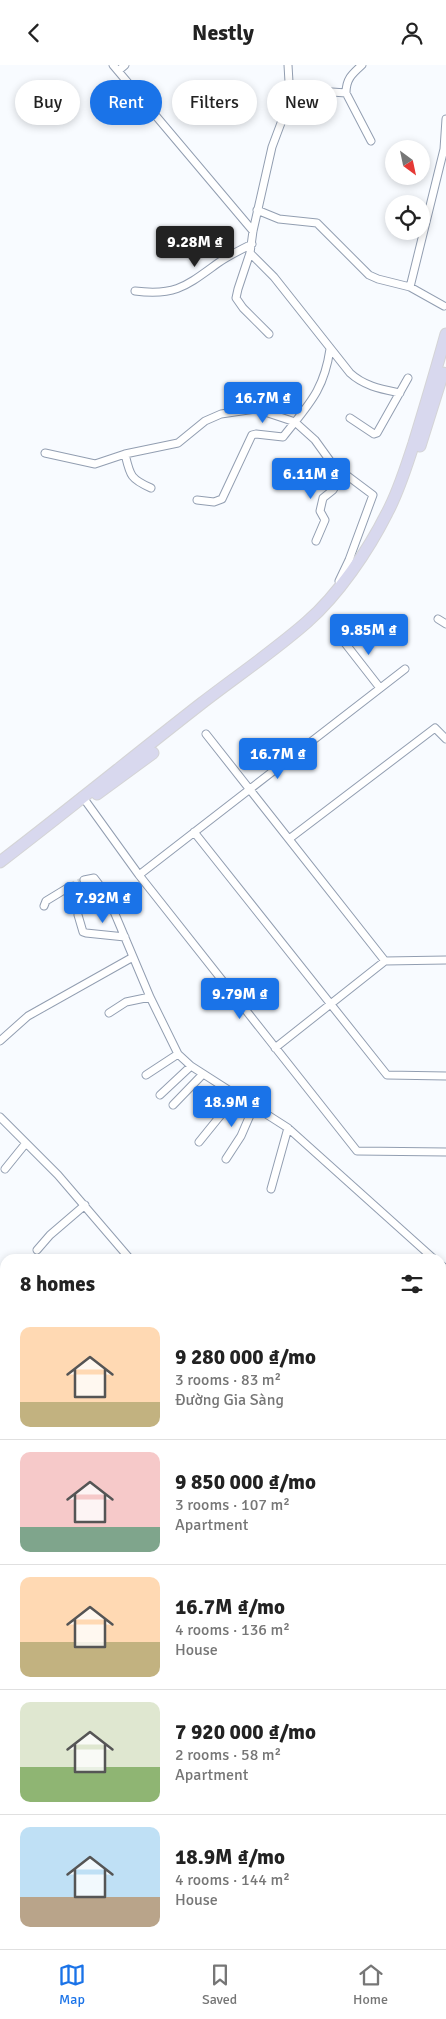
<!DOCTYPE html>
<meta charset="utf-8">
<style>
body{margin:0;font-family:Signika,sans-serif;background:#f2f2f2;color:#222;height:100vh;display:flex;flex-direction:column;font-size:19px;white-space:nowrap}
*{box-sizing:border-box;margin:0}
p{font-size:16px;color:#767676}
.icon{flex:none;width:28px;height:28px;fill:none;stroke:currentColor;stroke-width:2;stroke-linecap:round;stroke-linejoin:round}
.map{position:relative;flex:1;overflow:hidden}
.drawer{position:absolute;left:0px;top:1189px;width:446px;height:696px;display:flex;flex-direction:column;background:#fff;border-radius:15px 15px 0 0;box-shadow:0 2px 8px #0003}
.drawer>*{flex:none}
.guide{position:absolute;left:15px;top:15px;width:416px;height:45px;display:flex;gap:10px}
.needle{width:32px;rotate:147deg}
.controls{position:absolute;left:385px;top:75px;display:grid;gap:10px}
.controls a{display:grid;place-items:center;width:45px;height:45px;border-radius:50%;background:#fff;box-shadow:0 2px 8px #0003;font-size:25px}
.price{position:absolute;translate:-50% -42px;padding:0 11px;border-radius:5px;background:#1a73e8;color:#fff;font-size:16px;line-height:32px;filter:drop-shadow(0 1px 2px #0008)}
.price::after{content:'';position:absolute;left:50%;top:30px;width:15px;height:11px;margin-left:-8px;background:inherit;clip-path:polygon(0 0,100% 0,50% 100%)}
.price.on{background:#222;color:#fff}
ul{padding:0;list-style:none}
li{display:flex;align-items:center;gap:15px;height:125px;padding:0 20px}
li+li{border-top:1px solid #e0e0e0}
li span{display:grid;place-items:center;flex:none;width:140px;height:100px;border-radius:10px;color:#555}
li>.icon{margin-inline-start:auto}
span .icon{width:60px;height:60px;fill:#fffc;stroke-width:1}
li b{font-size:21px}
h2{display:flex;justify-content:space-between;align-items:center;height:60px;padding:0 20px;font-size:21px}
.pill{padding:0 18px;border-radius:22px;background:#fff;box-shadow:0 2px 8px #0003;font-size:18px;line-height:45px}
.pill.on{background:#1a73e8;color:#fff}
header{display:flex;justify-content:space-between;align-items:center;height:65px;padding:0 20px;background:#fff;font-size:22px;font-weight:700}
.menu{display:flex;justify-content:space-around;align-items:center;height:70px;border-top:1px solid #e0e0e0;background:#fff;font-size:14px;color:#767676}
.menu a{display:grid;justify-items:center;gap:2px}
.menu .on{color:#1a73e8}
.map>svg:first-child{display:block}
</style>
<header><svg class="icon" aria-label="back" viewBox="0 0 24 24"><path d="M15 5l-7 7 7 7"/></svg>Nestly<svg class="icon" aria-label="person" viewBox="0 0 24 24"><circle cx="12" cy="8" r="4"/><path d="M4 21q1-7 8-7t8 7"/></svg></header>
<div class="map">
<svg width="446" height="1884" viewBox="0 0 446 1884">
<rect width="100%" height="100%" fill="#f8fbff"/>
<!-- water -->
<path fill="#7ae8f9" d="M0 1325 5 1326V1427L0 1426Z
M441 1463 446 1464V1570H441Z"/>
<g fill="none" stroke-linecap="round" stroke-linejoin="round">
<!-- minor-tunnel -->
<path stroke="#d5d8dc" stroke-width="7" stroke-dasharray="7 3.5" stroke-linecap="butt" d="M69 822 84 815"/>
<!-- minor casing -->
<g stroke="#929eb1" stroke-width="9">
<path id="minor" d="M113 0 253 166
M362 0C352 9 346 14 346 28L371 76
M118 6 125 0
M290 34 318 26 346 28
M257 145 279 154 317 158 369 210 378 214 410 222 444 241
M250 188 274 212 350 308C364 321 381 324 400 328
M410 222 444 84 446 54
M135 226C176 231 186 221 218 198 228 191 240 185 252 179
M269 269 243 243 236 233 238 224 250 188 253 166 272 82 290 34 288 0
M350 353 374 369 377 368 408 313
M45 388 95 399 125 389 178 378 205 356 221 349 256 344 295 357 315 375 333 400 373 430 349 495 339 516
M125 389C130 410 130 414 151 423
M197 435 214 437 222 434 252 370 256 369 283 372C308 340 324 326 330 284
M316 476 325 455 320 446 323 433 333 425 342 408
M438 554 446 559
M341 573 380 623
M206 669 385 896 446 895
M82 731 139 810 357 1086 446 1087
M194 767 387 1010 446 1011
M289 774 435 663 446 674
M139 810 405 604
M84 815 94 813 107 830 150 932 178 989 191 1001 288 1063 434 1194
M44 841 46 836 69 822
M78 850 83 867 86 868 125 872
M109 948 126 937 150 932
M0 976 28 951 133 892
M275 983 385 896
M146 1010 178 989
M160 1030 191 1001
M173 1040 203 1009
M0 1052 58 1110 130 1194
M199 1077 237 1030
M226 1094 241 1071 254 1041
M5 1104 26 1078
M271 1124 288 1063
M37 1185 50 1170 85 1140
M441 1200 446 1204
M0 1279 5 1271
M441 1316 446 1325
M445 1364H446
M441 1391 446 1384
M441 1590 446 1591
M0 1598 5 1596
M441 1706 446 1695
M441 1788 446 1791
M0 1842 5 1846
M56 1880 62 1884
M327 1880V1884"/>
</g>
<!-- tertiary casing -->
<g stroke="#929eb1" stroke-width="11">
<path id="tertiary" d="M0 1294 5 1296
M441 1312H446
M441 1847 446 1848
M142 1884 236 1880"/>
</g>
<!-- trunk casing -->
<g stroke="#d4d4d6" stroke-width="13">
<path id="trunk" d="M420 381 443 308
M97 729 153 688
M0 797C68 745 134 691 202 638 237 611 274 586 307 557 338 530 368 486 387 448 399 426 406 402 414 378 425 342 436 305 446 269"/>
</g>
<!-- minor -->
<use href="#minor" stroke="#fff" stroke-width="7"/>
<!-- tertiary -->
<use href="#tertiary" stroke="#fff" stroke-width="9"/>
<!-- trunk -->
<use href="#trunk" stroke="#d8d8ee" stroke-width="11"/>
</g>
</svg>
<div class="controls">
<a><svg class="needle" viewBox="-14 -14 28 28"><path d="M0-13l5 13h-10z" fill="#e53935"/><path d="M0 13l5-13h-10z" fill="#767676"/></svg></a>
<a><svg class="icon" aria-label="locate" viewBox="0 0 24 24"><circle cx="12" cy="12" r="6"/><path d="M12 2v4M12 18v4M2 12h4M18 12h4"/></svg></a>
</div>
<b class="price on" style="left:195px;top:203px">9.28M ₫</b>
<b class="price" style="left:263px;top:359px">16.7M ₫</b>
<b class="price" style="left:311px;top:435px">6.11M ₫</b>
<b class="price" style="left:369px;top:591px">9.85M ₫</b>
<b class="price" style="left:278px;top:715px">16.7M ₫</b>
<b class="price" style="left:103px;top:859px">7.92M ₫</b>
<b class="price" style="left:240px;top:955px">9.79M ₫</b>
<b class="price" style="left:232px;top:1063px">18.9M ₫</b>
<div class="guide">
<a class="pill">Buy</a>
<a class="pill on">Rent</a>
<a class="pill">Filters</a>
<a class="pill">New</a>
</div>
<section class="drawer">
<h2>8 homes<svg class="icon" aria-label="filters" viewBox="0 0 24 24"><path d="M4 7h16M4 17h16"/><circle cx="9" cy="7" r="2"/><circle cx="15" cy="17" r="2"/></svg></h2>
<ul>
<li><span style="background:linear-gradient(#ffd9b3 75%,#c2b280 0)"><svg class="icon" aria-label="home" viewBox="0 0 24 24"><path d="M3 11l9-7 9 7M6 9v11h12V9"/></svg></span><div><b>9 280 000 ₫/mo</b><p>3 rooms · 83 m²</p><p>Đường Gia Sàng</p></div></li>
<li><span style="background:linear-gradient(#f6c9c9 75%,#7fa58c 0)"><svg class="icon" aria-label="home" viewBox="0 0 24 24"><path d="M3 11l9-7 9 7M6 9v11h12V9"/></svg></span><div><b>9 850 000 ₫/mo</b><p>3 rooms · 107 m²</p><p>Apartment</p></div></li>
<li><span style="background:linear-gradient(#ffd9b3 65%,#c2b280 0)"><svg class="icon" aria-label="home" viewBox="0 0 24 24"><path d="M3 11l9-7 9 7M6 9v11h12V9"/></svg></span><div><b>16.7M ₫/mo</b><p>4 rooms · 136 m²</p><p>House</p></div></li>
<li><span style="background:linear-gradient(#dfe7d0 65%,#8fb573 0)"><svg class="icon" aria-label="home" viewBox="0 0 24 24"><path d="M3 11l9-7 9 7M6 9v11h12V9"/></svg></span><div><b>7 920 000 ₫/mo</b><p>2 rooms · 58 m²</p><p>Apartment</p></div></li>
<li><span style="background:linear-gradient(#bfe0f5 70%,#b9a48a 0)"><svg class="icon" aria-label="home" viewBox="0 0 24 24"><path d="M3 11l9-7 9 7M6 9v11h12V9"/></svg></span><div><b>18.9M ₫/mo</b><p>4 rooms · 144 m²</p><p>House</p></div></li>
</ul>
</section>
</div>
<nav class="menu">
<a class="on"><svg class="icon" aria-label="map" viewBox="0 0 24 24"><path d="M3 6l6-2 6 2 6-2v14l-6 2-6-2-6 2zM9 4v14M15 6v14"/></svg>Map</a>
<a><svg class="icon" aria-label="saved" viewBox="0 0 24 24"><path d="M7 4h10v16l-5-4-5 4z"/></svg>Saved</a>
<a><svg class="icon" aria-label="home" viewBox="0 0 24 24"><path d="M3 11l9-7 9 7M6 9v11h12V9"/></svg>Home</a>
</nav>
